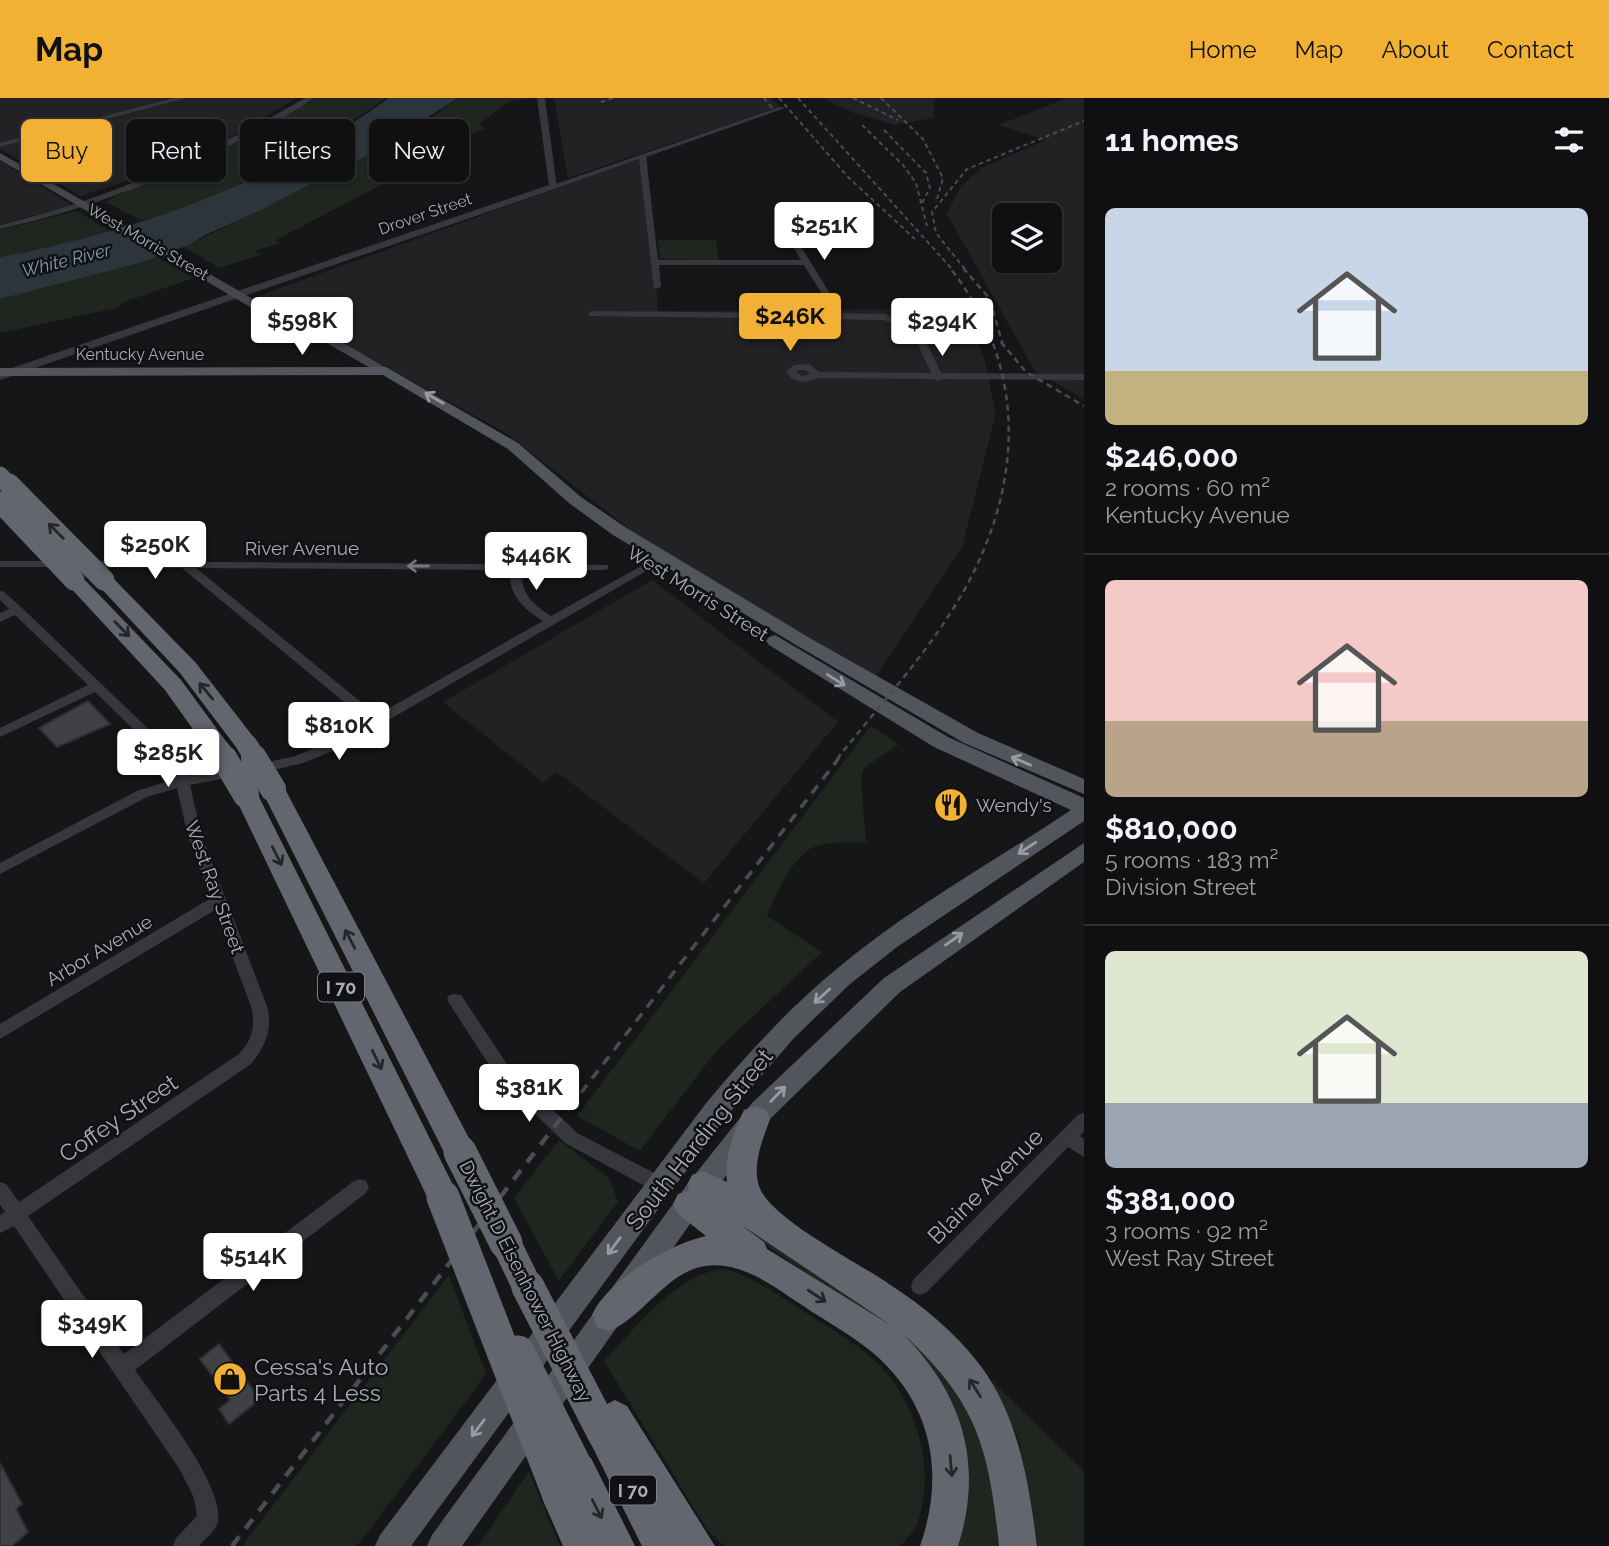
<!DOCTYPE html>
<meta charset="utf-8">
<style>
body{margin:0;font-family:Raleway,sans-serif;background:#1e1e20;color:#f1f3f6;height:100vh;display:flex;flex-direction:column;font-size:26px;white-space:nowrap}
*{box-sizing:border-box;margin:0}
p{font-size:23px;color:#9c9d9f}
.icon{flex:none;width:38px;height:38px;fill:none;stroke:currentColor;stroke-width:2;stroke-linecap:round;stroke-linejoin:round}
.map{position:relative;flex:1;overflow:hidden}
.drawer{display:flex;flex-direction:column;background:#101012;width:525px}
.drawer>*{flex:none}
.banner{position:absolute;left:21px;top:21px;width:665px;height:63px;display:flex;gap:14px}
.tools{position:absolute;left:992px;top:105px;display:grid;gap:14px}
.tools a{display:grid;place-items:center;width:70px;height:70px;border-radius:10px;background:#101012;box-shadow:0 2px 5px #0004,0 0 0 2px #303032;font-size:35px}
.price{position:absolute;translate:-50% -60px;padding:0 16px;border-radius:7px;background:#fff;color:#222;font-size:23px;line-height:46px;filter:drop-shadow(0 2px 4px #0008)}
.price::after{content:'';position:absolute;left:50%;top:42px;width:21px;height:16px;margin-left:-10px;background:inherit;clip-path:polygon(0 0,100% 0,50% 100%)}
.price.on{background:#f2b134;color:#111}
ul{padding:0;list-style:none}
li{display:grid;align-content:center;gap:14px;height:371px;padding:0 21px}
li+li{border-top:2px solid #303032}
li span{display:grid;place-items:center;height:217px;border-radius:10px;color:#555}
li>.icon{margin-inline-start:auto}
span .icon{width:126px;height:126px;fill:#fffc;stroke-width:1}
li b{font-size:30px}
h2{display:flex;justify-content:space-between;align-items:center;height:84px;padding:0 21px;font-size:30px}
.tag{padding:0 24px;border-radius:10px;background:#101012;box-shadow:0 2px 5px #0004,0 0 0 2px #303032;font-size:24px;line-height:63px}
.tag.on{background:#f2b134;color:#111}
header{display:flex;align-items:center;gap:42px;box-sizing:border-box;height:98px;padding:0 35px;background:#f2b134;color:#111}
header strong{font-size:33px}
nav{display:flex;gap:38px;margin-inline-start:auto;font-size:24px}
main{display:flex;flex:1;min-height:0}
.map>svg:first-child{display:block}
</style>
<header>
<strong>Map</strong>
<nav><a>Home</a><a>Map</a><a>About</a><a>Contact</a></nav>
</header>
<main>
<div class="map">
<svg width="1084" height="1448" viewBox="0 0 1084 1448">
<rect width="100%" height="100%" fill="#161618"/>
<!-- built -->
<path fill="#222225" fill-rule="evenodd" d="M0 0H297L229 40 161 71 81 98 0 51Z
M554 0H771L780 9 568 80Z
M822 0H935L933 20 895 27 854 15Z
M1067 0H1084V301L1035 273 947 116 960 89 981 70 1046 42 999 27ZM1004 117H1050V163H1004Z
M647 58 658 213 966 211 984 260 996 315 962 449 874 581 642 441 506 335 258 198Z
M0 63 28 80 73 108 0 126Z
M652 482 838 624 704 785 557 674 543 684 443 604Z"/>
<!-- green -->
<path fill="#1e261f" d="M313 0H386C342 32 191 120 141 122L105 104Z
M458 0H530L509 4 478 27 486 30 449 44 379 88 276 142 280 145 255 153 261 157 219 170 184 149 325 80 430 21Z
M77 113 113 135 0 159V132Z
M658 142H716L719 162 660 161Z
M156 159 194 180 126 203 116 210 0 235V201Z
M871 628 899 646 864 670 861 680 866 744C849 745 820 742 807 753 788 768 776 796 767 818L822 854 717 952 640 1053 577 1018Z
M559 1042 609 1080 618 1104 559 1183 514 1100Z
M739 1120 921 1239 977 1314 1006 1448H953L960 1435 900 1240 757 1141 736 1125Z
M725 1171C753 1179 775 1195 800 1211 825 1227 853 1243 875 1263 917 1303 937 1371 917 1426 914 1434 906 1441 901 1448H724L708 1433 604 1263C635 1231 678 1173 725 1171Z
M449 1177 486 1276 357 1448H242Z
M992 1283 1084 1373V1448H1038L1019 1342Z
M529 1373 560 1448H478Z"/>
<!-- water -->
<path fill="#2c353c" d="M389 0H458L375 53 259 113 205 137 189 147 139 165 0 201V159C141 132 271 86 389 0Z"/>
<!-- building -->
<path fill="#404145" stroke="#303034" stroke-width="2" d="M88 603 110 626 57 649 39 630Z
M219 1246 260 1301 229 1326 219 1311 230 1302 200 1261Z
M0 1365 22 1406 16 1411 28 1434 12 1448H0Z"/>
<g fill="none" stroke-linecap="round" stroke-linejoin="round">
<!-- minor -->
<path fill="#37383d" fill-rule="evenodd" d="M175 0H186L0 49V45Z
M305 0H313C296 14 273 24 253 35 173 79 89 111 0 131V127C109 101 208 56 305 0Z
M780 9 785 10 646 59 658 162H801L793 149 797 147H800L829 194 828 196H822L804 167H659L661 189 654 191 639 61 557 90 550 88Z
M320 198 327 200 277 219 270 217Z
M592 213 885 216 920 231 941 275 1084 276V282L942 281 938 283 934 281 818 280C806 286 794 285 786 274L794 267 809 266 819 274 931 275 913 235 884 222 589 218 588 216ZM799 272H806L810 276 803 278 796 274Z
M663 456 667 457V461L340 650 303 665 256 676 251 674 249 671 251 668 295 658 330 644 367 623 182 470 87 469 81 466 87 463 608 467V471L604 472H521C522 496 531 505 551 518ZM196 470 509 472C510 498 521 509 543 523L377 617Z
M0 463H63L69 466 63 469H0Z
M0 493 4 494 21 509 184 665 188 678 236 669 241 671 243 674 241 677 190 687 202 739 268 911C272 933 265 949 251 966L28 1118 124 1256 354 1083 360 1081 366 1083 369 1089 366 1095 135 1272C156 1303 224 1386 218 1423 217 1432 205 1441 199 1448H173L176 1440 197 1418 194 1400 180 1372 14 1128 0 1135V1117L5 1114 0 1107V1084L6 1086 19 1104 239 956C252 942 255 930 252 911L215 812 0 941V926L211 800 188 739 177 690 147 699 0 776V765L137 693 175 681 173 670 95 594 0 639V630L88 587 15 517 0 524V515L9 511 0 502Z
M455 896 461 897 509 969 577 1035 666 1081 669 1087 666 1093 660 1095 654 1093 565 1045 497 979 447 902 449 897Z
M1084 1015V1033L1080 1038 1084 1041V1059L1068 1049 927 1194 920 1197 913 1194 911 1188 913 1182 1078 1017Z"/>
<!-- tertiary -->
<path fill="#37383d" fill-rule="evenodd" d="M537 0H545L557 90 0 282V274L549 87Z"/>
<!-- secondary -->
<path fill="#45474d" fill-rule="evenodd" d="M0 55 298 227 316 229 392 273 381 276 309 235 291 233 0 62Z"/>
<!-- primary -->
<path fill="#53555c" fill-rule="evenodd" d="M386 269 518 345 581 399 625 429 808 539 978 635 1084 681V696L964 645 796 547 613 437 569 405 508 351 383 277 0 278V270Z
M775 537 948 639 1084 700V723L897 849 850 886 794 940 725 1020 411 1448H375L380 1437 707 1004C746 958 786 913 833 874 906 812 992 765 1071 712L934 649 769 547 766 543 769 539Z
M1084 745V764L900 894 770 1021 707 1102 462 1448H427L432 1437 689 1084 752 1005 884 880Z"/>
<!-- motorway -->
<path fill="#63666e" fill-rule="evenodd" d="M74 476 81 478 181 582 228 646 232 652 228 658H212L165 592 67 486 64 482 67 478Z
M104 476 111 478 196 565 255 641 259 647 255 653H239L180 575 97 486 94 482 97 478Z
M273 683 281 685 285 691 471 1044 475 1054 471 1064 460 1068 449 1064 261 691 265 685Z
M246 689 254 691 258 697 459 1099 454 1109 443 1113 432 1109 234 697 238 691Z
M755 1008 766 1012 770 1021C763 1041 752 1066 759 1088 770 1121 858 1164 889 1186 923 1208 955 1234 980 1267 1019 1319 1029 1386 1037 1448H999C989 1351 978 1305 904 1237 963 1297 984 1367 958 1448H920C944 1380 934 1313 881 1262 858 1240 828 1225 802 1207 773 1188 742 1163 705 1168 666 1174 644 1219 609 1233L597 1229 592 1217C607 1182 670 1146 706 1138L678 1116 673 1106 678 1096 690 1092 687 1087 692 1077 703 1073 727 1084C724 1059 734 1034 744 1012ZM740 1126 892 1228 767 1151 764 1144Z
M506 1130 517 1134 544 1189 540 1200 528 1205 516 1200 490 1145 495 1134Z
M615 1302 627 1308 715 1448H642L586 1336 603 1308Z
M578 1355 591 1360 635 1448H563L542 1400 547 1387 560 1382 564 1383 560 1373 565 1360Z"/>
<!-- rail-far3 -->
<path stroke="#4a4c52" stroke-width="2" stroke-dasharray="4.5 3.5" stroke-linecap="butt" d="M764 0 772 10
M779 0 848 79 915 141
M798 0 952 171
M853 0 898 22
M881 0 923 41 943 80 937 101
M601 4 613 0
M862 27 903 67 916 85 927 128
M884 32 926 75 930 90 922 105
M965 171 936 135 932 114 967 71 1084 23"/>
<!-- rail-far2 -->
<path stroke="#4a4c52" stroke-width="2.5" stroke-dasharray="6 4.5" stroke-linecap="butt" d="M963 170 990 201 1003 248
M1001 244 1026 274 1084 308
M837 661C881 605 934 549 968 485 1024 380 1026 266 950 170"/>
<!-- rail-far1 -->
<path stroke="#4a4c52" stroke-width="3.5" stroke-dasharray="10 8" stroke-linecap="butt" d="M570 1009 839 660"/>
<!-- rail -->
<path stroke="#4a4c52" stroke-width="4.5" stroke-dasharray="12 10" stroke-linecap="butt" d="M232 1448 571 1007"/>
<!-- motorway-bridge-far3 -->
<path stroke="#63666e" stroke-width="17" d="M0 377 10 387"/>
<!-- motorway-bridge-far2 -->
<path stroke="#63666e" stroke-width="21" d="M9 386 104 482
M0 404 74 482
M247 647 256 661
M220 652 225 661"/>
<!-- motorway-bridge-far1 -->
<path stroke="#63666e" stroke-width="26" d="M224 660 246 697
M254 660 273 691"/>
<!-- motorway-bridge -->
<path stroke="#63666e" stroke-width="33" d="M460 1054 506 1145
M443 1099 560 1400
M528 1189 604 1336
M518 1254 578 1373"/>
</g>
<!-- one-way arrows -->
<defs><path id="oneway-shaft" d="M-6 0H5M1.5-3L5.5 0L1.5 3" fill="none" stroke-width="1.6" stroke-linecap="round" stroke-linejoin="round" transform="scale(1.75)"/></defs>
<g stroke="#979ba6">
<use href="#oneway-shaft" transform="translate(434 300) rotate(-150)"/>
<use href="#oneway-shaft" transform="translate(836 582) rotate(32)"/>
<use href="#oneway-shaft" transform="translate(1021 663) rotate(-157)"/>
<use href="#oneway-shaft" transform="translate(1027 750) rotate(147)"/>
<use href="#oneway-shaft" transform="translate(954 841) rotate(-35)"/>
<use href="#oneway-shaft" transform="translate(822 898) rotate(138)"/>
<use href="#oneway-shaft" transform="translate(778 996) rotate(-46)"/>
<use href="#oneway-shaft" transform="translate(614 1148) rotate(127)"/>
<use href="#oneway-shaft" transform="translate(478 1330) rotate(127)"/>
</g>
<g stroke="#26262a">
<use href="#oneway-shaft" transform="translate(56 433) rotate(-135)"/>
<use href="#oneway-shaft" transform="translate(122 531) rotate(46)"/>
<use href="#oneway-shaft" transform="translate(206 593) rotate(-129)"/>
<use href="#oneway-shaft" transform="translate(277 758) rotate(63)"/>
<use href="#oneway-shaft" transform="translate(350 841) rotate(-117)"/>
<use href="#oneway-shaft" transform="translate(377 962) rotate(64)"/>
<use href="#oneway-shaft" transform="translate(817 1198) rotate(33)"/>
<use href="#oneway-shaft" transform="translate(975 1290) rotate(-122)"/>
<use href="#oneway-shaft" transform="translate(951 1368) rotate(85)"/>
<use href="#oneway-shaft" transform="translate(597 1411) rotate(63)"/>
</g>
<use stroke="#757881" href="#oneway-shaft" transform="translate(418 468) rotate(-180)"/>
<!-- icons -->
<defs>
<g id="restaurant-disc" transform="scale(1.75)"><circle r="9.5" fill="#f2b134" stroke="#111113"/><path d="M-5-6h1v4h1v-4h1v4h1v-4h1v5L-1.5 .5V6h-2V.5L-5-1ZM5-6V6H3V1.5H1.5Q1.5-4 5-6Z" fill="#111"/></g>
<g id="shop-disc" transform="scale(1.75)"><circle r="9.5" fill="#f2b134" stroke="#111113"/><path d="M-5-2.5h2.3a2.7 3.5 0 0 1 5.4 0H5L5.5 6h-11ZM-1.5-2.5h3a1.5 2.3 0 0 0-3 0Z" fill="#111"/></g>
</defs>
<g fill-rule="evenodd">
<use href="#restaurant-disc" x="951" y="707"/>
<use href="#shop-disc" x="230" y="1281"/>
</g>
<g text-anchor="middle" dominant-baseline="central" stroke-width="5" stroke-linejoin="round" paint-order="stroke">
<!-- far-street labels -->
<g font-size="16" fill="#a8adb8" stroke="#111113">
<text transform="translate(425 116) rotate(-19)">Drover Street</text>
<text transform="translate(148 144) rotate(30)">West Morris Street</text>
<text x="140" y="256">Kentucky Avenue</text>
</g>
<!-- far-water labels -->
<g font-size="18" font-style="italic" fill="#7f9bb3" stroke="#111113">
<text transform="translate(66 162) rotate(-14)">White River</text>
</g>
<!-- shield labels -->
<g fill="#111113" stroke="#7b7e86" stroke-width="2">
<rect x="318" y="874.5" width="46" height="29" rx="5"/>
<rect x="610" y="1377.5" width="46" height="29" rx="5"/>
</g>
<g font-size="18" font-weight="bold" fill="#a8adb8">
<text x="341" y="889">I 70</text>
<text x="633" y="1392">I 70</text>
</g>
<!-- street labels -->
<g font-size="19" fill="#a8adb8" stroke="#111113">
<text x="302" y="450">River Avenue</text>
<text transform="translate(698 495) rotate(32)">West Morris Street</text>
<text transform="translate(215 789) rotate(70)">West Ray Street</text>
<text transform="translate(99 852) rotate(-31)">Arbor Avenue</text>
<text transform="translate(526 1183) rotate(63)">Dwight D Eisenhower Highway</text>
</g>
<!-- poi labels -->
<g font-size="19" fill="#a8adb8" stroke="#111113" text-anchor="start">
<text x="976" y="707">Wendy's</text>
</g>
<!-- near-street labels -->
<g font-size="23" fill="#a8adb8" stroke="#111113">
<text transform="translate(118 1020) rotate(-34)">Coffey Street</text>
<text transform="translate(699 1041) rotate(-52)">South Harding Street</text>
<text transform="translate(985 1088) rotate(-45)">Blaine Avenue</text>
</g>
<!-- near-poi labels -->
<g font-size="23" fill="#a8adb8" stroke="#111113" text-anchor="start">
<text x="254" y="1268">Cessa's Auto<tspan x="254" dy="26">Parts 4 Less</tspan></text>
</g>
</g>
</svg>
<div class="tools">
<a><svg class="icon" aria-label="layers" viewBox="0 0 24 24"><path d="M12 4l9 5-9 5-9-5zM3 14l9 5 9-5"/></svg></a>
</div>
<b class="price" style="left:824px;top:164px">$251K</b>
<b class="price on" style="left:790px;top:255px">$246K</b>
<b class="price" style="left:302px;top:259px">$598K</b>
<b class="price" style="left:942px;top:260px">$294K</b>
<b class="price" style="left:155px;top:483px">$250K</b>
<b class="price" style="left:536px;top:494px">$446K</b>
<b class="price" style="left:339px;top:664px">$810K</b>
<b class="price" style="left:168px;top:691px">$285K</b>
<b class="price" style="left:529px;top:1026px">$381K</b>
<b class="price" style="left:253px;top:1195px">$514K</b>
<b class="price" style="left:92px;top:1262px">$349K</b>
<div class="banner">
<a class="tag on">Buy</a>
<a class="tag">Rent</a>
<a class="tag">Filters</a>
<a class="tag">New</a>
</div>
</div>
<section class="drawer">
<h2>11 homes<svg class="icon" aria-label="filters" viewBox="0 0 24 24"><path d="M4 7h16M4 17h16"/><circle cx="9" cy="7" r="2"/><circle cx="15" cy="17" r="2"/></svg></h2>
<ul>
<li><span style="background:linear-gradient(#c9d6e8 75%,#c2b280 0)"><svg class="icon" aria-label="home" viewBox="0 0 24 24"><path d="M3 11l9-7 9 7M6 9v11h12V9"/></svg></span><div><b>$246,000</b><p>2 rooms · 60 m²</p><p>Kentucky Avenue</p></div></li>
<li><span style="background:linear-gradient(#f6c9c9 65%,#b9a48a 0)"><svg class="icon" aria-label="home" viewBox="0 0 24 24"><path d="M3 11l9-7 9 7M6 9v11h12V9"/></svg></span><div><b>$810,000</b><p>5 rooms · 183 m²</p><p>Division Street</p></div></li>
<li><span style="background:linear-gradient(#dfe7d0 70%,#9aa5b1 0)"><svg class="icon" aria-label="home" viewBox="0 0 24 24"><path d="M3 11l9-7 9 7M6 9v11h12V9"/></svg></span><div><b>$381,000</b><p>3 rooms · 92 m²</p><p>West Ray Street</p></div></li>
</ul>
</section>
</main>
